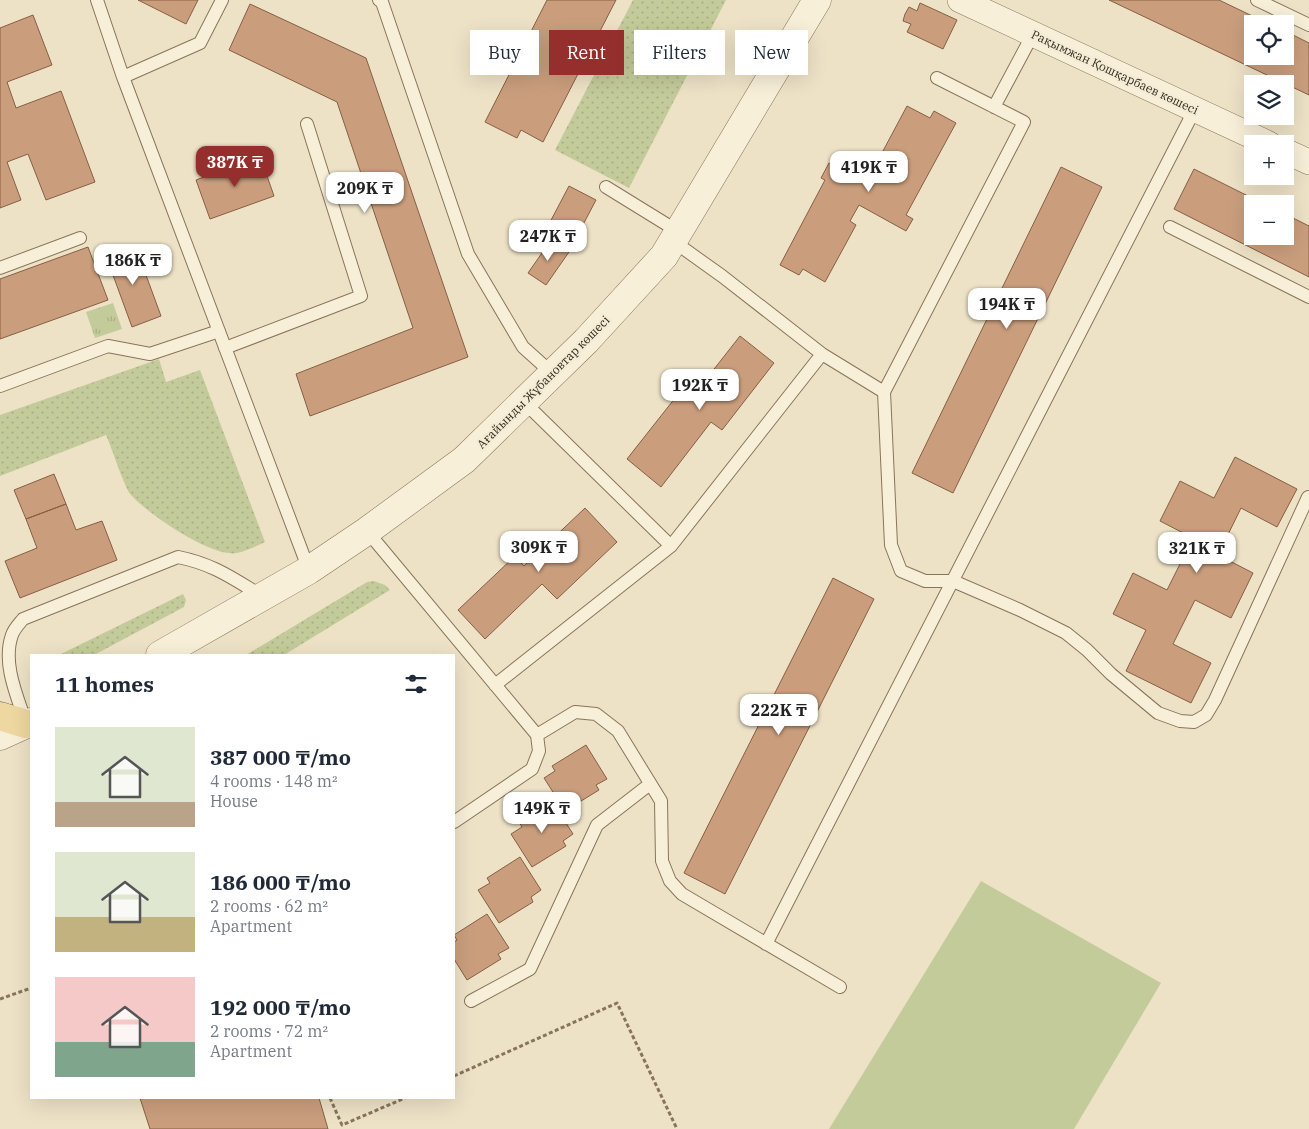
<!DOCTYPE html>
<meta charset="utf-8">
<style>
body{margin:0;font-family:"IBM Plex Serif",serif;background:#f6f6f7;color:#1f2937;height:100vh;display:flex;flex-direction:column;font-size:19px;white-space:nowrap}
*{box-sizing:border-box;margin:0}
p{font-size:16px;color:#747a83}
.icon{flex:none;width:28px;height:28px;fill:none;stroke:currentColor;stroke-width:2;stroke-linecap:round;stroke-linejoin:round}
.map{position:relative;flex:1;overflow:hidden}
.details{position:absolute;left:30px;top:654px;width:425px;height:445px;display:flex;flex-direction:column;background:#fff;border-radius:0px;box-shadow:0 5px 20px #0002}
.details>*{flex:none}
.hud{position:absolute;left:470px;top:30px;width:475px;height:45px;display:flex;gap:10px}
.tools{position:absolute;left:1244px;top:15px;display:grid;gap:10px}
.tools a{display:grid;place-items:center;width:50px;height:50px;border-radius:0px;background:#fff;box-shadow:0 5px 20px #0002;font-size:25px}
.price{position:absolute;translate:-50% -42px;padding:0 11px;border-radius:10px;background:#fff;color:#222;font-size:16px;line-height:32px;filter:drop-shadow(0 1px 2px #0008)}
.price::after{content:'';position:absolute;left:50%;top:30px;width:15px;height:11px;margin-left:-8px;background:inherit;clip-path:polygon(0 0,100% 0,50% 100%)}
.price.active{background:#952f2e;color:#fff}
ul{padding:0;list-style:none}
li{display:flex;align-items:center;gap:15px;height:125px;padding:0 25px}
li span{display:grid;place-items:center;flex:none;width:140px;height:100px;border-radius:0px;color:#555}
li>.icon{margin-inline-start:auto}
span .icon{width:60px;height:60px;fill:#fffc;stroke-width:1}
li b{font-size:21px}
h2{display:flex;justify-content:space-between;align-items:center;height:60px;padding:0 25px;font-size:21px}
.chip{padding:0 18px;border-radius:0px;background:#fff;box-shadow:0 5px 20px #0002;font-size:18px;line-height:45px}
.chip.active{background:#952f2e;color:#fff}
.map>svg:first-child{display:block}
</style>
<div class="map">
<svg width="1309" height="1129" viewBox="0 0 1309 1129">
<defs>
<pattern id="grass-dots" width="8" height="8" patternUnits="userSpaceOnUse" patternTransform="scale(1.25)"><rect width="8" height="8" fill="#c4cb9a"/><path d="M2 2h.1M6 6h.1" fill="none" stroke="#a9ae84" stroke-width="1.8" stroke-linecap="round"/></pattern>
<pattern id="park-tufts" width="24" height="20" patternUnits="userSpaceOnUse" patternTransform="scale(1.25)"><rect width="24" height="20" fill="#c4cb9a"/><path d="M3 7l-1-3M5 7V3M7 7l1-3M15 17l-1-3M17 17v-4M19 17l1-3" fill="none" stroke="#a9ae84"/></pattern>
</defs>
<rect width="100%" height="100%" fill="#ede2c6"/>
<!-- grass -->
<path fill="url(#grass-dots)" d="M633 0H726L629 188 555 150Z
M159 359 166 382 200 370 265 542C257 546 247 551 237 553 212 558 148 514 131 495 124 487 112 448 106 435L0 476V415Z
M374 581 385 585 390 590 284 655H246L367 582Z
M183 594 186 600 184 607 94 655H59Z"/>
<!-- park -->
<path fill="url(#park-tufts)" d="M113 303 122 329 95 338 86 312Z"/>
<!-- garden -->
<path fill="#c4cb9a" d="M981 881 1161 983 1074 1129H829Z"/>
<!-- building -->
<path fill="#ca9e7d" stroke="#865f43" d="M138 0H198L186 24Z
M547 0H616L543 142 521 130 517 138 485 122Z
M1109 0H1219L1269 24H1252V56H1285V31L1309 43V95Z
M920 3 957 20 943 49 907 32 911 24 903 21 905 14 909 7 917 11Z
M250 4 366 58 468 357 310 416 296 374 413 328 337 102 229 50Z
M33 15 52 65 7 82 16 108 61 91 95 182 46 200 28 154 7 162 21 200 0 208V28Z
M907 106 930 118 934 111 956 123 906 215 913 219 906 231 859 205 850 221 856 225 825 282 803 269 799 275 780 265 825 180 821 178 829 163 872 187 883 168 876 164Z
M260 156 274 196 210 219 196 180Z
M1061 167 1102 187 953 493 912 473Z
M1194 169 1264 204H1252V236H1285V214L1309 226V277L1174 209Z
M569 186 596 200 576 238 549 224Z
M551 240 569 252 546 285 528 273Z
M135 245 161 316 132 327 106 256Z
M88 247 108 300 0 339V279Z
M740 336 774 363 722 430 711 422 661 487 627 459 679 393 689 401Z
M1235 457 1297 489 1277 527 1241 508 1218 555 1253 573 1231 618 1195 600 1173 644 1211 663 1191 703 1126 671 1146 630 1113 614 1133 573 1167 590 1193 538 1160 521 1180 481 1214 498Z
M54 474 66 504 26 519 14 490Z
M66 504 76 530 102 521 117 560 20 598 5 561 37 548 26 519Z
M585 508 617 542 557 599 542 584 485 639 458 610 515 556 524 566Z
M833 578 874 599 725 894 684 873Z
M586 745 607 779 596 785 599 790 565 811 544 778 555 771 552 766Z
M552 801 573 834 563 841 566 846 532 867 511 834 522 827 519 822Z
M520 857 541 890 531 897 533 902 499 923 478 890 490 883 487 878Z
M487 914 509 948 498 954 501 959 467 980 454 959V942L457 940 454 935Z
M140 1098H319L328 1129H150Z"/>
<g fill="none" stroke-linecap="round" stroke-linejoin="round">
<!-- service casing -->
<g stroke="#88745c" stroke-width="14">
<path id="service" d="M97 0 123 77 309 570
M379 0 382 2 468 254 523 347 553 374
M1257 0 1309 25
M123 77 200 43 222 0
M994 107 1033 34
M606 187 679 232
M1170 227 1309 297
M673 241 722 276 822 354 884 392 891 545 901 571 925 581H953L1020 610 1066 633 1087 650 1111 674 1158 713 1180 721 1194 722 1206 715 1215 700 1308 497
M0 268 80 238
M225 348 361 296 307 124
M0 386 108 346 150 354 219 331
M884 392 1024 122 937 78
M524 402 671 546
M367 531 537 735 539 751 532 769 454 822
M495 685 671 546 822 354
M26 723C17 696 2 663 12 635 14 629 19 624 23 619L178 557C213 564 232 578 262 596
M537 735 575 712 596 714 618 731 661 801 662 861 670 881 682 894 840 987
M766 944 1195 109
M471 1001 530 969 597 825 650 784"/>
</g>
<!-- minor casing -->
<g stroke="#88745c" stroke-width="26">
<path id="minor" d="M960 0 1269 144
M1285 151 1309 162"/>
</g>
<!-- tertiary casing -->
<g stroke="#88745c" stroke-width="29">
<path id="tertiary" d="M160 655 309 570 367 531 464 460 586 341 664 256 817 0
M0 736 31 722"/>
</g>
<!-- primary casing -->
<g stroke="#564230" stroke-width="29">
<path id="primary" d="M0 716 26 724"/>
</g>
<!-- path -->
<path stroke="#88745c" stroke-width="3" stroke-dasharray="4 2.5" stroke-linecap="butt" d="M0 999 31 988
M454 1076 617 1003 677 1129
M330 1098 342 1125 405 1098"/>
<!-- service -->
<use href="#service" stroke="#f8efd9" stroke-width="12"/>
<!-- minor -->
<use href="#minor" stroke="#f8efd9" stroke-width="25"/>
<!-- tertiary -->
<use href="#tertiary" stroke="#f8efd9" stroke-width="28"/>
<!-- primary -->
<use href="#primary" stroke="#eed7a0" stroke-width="28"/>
</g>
<g text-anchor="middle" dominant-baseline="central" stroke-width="5" stroke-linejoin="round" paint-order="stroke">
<!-- street labels -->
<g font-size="12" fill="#382c20" stroke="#f5ecd5">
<text transform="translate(1115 72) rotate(25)">Рақымжан Қошқарбаев көшесі</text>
<text transform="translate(543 382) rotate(-45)">Ағайынды Жұбановтар көшесі</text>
</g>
</g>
</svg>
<div class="tools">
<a><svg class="icon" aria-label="locate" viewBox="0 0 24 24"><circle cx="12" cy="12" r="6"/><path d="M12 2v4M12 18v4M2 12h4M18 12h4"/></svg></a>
<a><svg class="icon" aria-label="layers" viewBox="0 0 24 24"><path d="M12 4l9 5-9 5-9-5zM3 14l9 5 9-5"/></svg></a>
<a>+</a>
<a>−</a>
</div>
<b class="price active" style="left:235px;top:188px">387K ₸</b>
<b class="price" style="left:869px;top:193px">419K ₸</b>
<b class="price" style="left:365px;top:214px">209K ₸</b>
<b class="price" style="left:548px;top:262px">247K ₸</b>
<b class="price" style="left:133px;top:286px">186K ₸</b>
<b class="price" style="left:1007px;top:330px">194K ₸</b>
<b class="price" style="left:700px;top:411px">192K ₸</b>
<b class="price" style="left:539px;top:573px">309K ₸</b>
<b class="price" style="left:1197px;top:574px">321K ₸</b>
<b class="price" style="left:779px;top:736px">222K ₸</b>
<b class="price" style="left:542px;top:834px">149K ₸</b>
<div class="hud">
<a class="chip">Buy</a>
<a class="chip active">Rent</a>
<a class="chip">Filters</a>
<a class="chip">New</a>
</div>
<section class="details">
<h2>11 homes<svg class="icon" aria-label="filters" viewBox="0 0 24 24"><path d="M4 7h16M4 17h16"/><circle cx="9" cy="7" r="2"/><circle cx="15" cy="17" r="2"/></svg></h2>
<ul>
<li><span style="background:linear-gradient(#dfe7d0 75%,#b9a48a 0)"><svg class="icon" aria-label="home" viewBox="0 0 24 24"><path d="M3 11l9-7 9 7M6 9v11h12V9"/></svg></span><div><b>387 000 ₸/mo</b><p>4 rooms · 148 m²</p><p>House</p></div></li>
<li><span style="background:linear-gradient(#dfe7d0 65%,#c2b280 0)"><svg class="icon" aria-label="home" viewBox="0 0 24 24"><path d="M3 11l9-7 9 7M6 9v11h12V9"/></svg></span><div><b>186 000 ₸/mo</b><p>2 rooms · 62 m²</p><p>Apartment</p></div></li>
<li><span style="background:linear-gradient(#f6c9c9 65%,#7fa58c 0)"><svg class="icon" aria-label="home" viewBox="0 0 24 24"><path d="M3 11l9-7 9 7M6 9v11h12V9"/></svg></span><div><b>192 000 ₸/mo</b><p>2 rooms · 72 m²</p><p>Apartment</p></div></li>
</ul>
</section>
</div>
